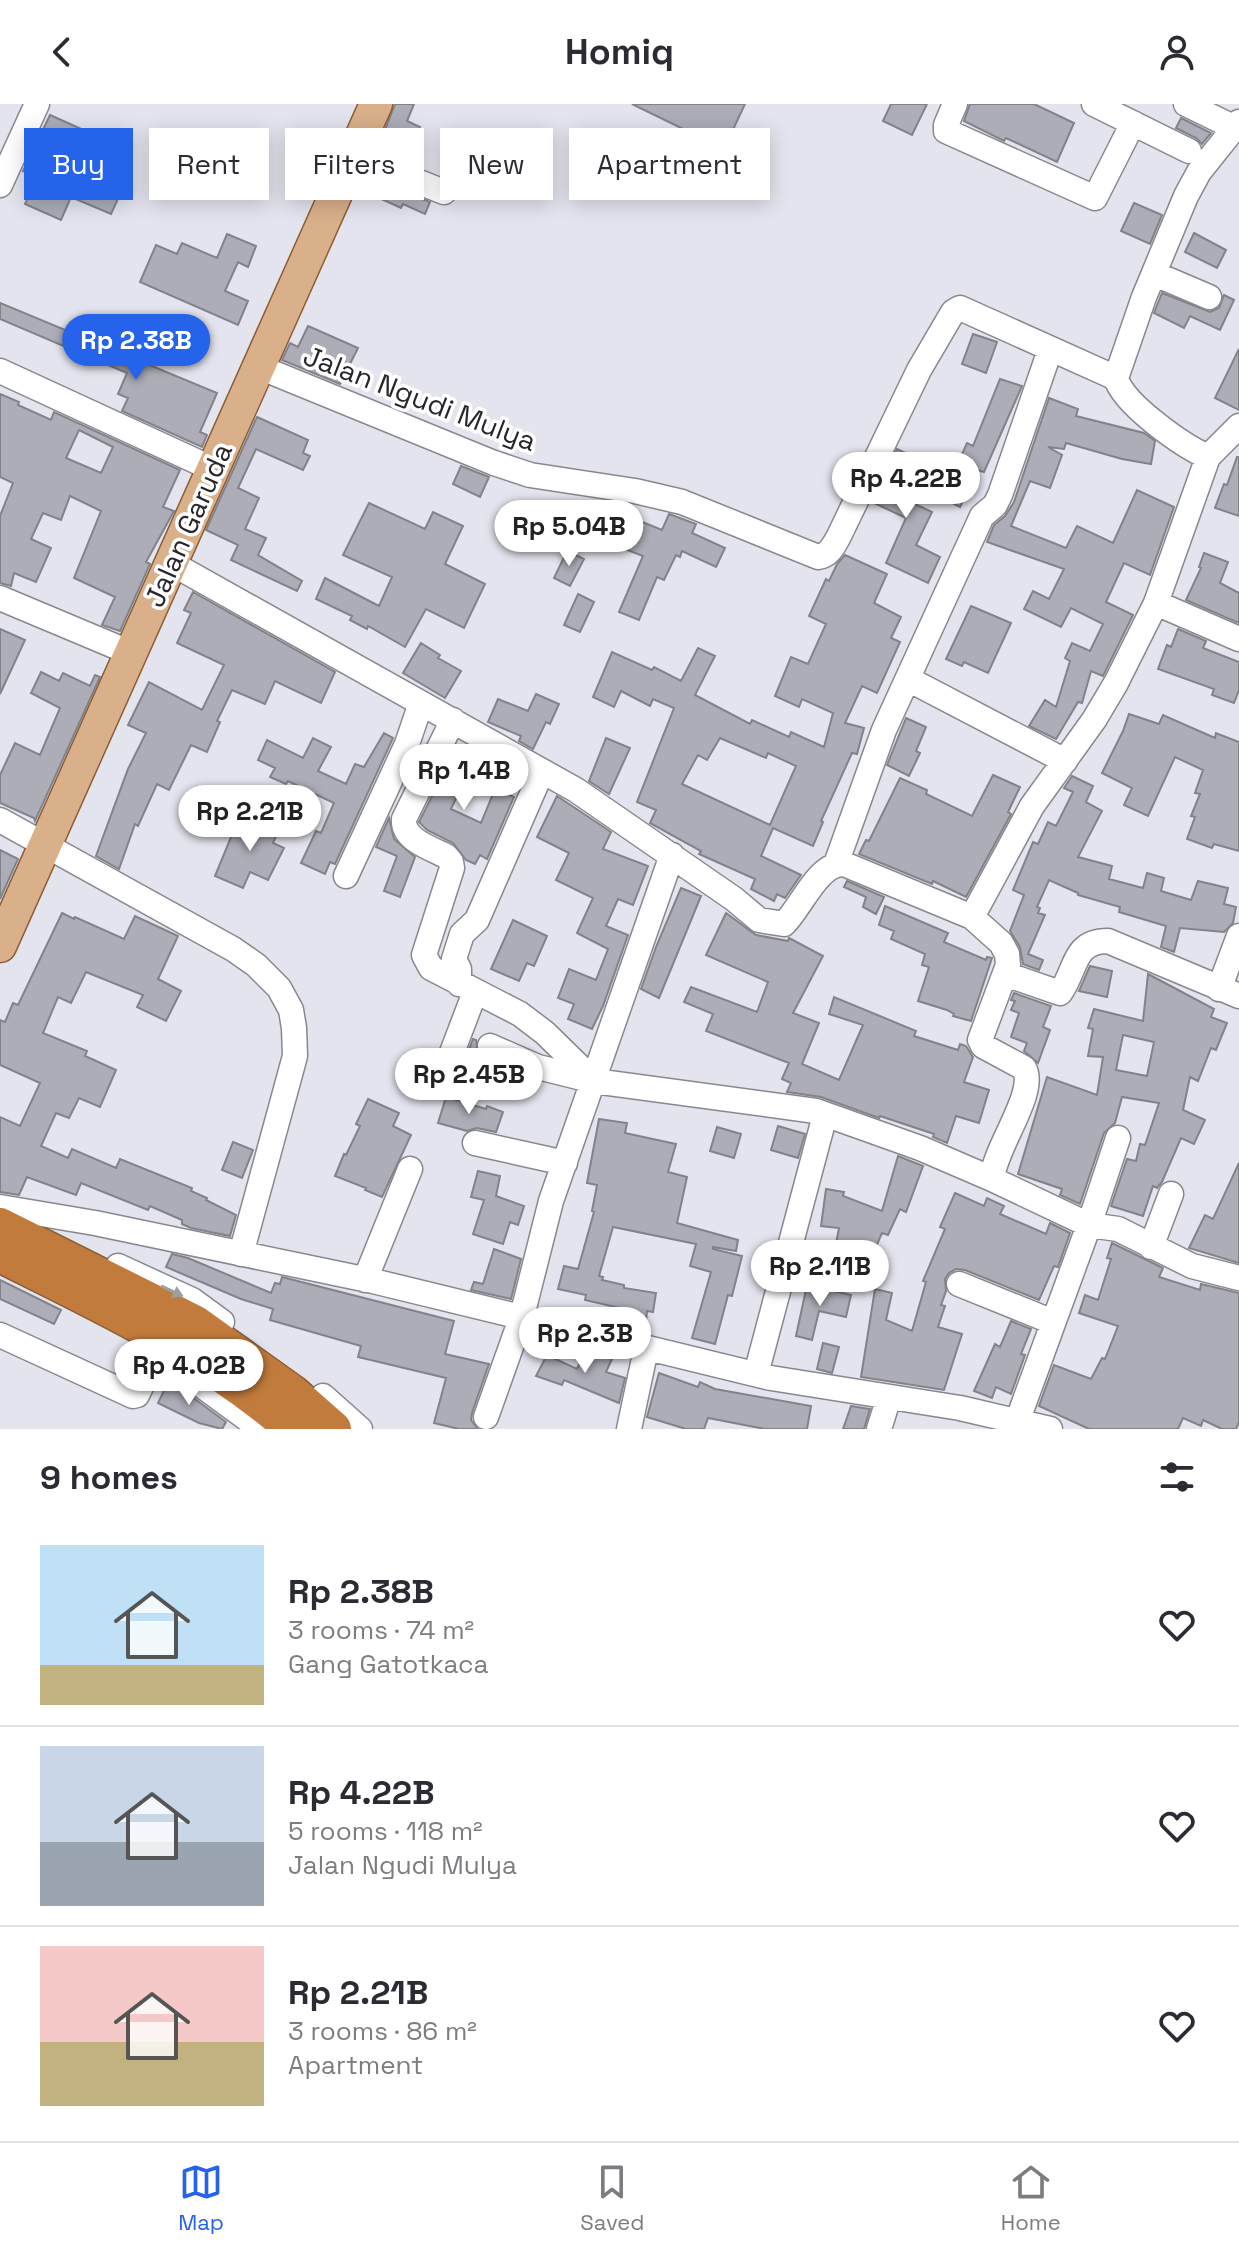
<!DOCTYPE html>
<meta charset="utf-8">
<style>
body{margin:0;font-family:"Space Grotesk",sans-serif;background:#f2f2f3;color:#2b2b33;height:100vh;display:flex;flex-direction:column;font-size:30px;white-space:nowrap}
*{box-sizing:border-box;margin:0}
p{font-size:26px;color:#7c7c81}
.icon{flex:none;width:44px;height:44px;fill:none;stroke:currentColor;stroke-width:2;stroke-linecap:round;stroke-linejoin:round}
.map{position:relative;height:1325px;overflow:hidden}
.side{display:flex;flex-direction:column;background:#fff;flex:1}
.side>*{flex:none}
.hud{position:absolute;left:24px;top:24px;width:800px;height:72px;display:flex;gap:16px}
.price{position:absolute;translate:-50% -68px;padding:0 18px;border-radius:28px;background:#fff;color:#222;font-size:26px;line-height:52px;filter:drop-shadow(0 2px 4px #0008)}
.price::after{content:'';position:absolute;left:50%;top:48px;width:24px;height:18px;margin-left:-12px;background:inherit;clip-path:polygon(0 0,100% 0,50% 100%)}
.price.selected{background:#2563eb;color:#fff}
ul{padding:0;list-style:none}
li{display:flex;align-items:center;gap:24px;height:200px;padding:0 40px}
li+li{border-top:2px solid #e1e1e2}
li span{display:grid;place-items:center;flex:none;width:224px;height:160px;border-radius:0px;color:#555}
li>.icon{margin-inline-start:auto}
span .icon{width:96px;height:96px;fill:#fffc;stroke-width:1}
li b{font-size:34px}
h2{display:flex;justify-content:space-between;align-items:center;height:96px;padding:0 40px;font-size:34px}
.tag{padding:0 28px;border-radius:0px;background:#fff;box-shadow:0 4px 20px #0003;font-size:28px;line-height:72px}
.tag.selected{background:#2563eb;color:#fff}
header{display:flex;justify-content:space-between;align-items:center;height:104px;padding:0 40px;background:#fff;font-size:36px;font-weight:700}
.menu{display:flex;justify-content:space-around;align-items:center;height:112px;border-top:2px solid #e1e1e2;background:#fff;font-size:22px;color:#7c7c81}
.menu a{display:grid;justify-items:center;gap:4px}
.menu .selected{color:#2563eb}
.map>svg:first-child{display:block}
</style>
<header><svg class="icon" aria-label="back" viewBox="0 0 24 24"><path d="M15 5l-7 7 7 7"/></svg>Homiq<svg class="icon" aria-label="person" viewBox="0 0 24 24"><circle cx="12" cy="8" r="4"/><path d="M4 21q1-7 8-7t8 7"/></svg></header>
<div class="map">
<svg width="1239" height="1325" viewBox="0 0 1239 1325">
<rect width="100%" height="100%" fill="#e4e4ef"/>
<!-- building -->
<path fill="#adadb8" stroke="#82828b" stroke-width="2" fill-rule="evenodd" d="M395 0H414L407 17 420 23 412 39 385 26Z
M632 0H745L724 45Z
M891 0H927L912 31 883 17Z
M970 0H1034L1074 19 1057 58 1006 34 1004 37 964 17Z
M50 11 97 32 81 68 122 86 111 110 71 93 61 116 25 100 37 74 23 67Z
M1181 14 1211 29 1202 40 1196 34 1176 24Z
M372 76 430 98 425 110 403 100 401 104 366 88Z
M1134 99 1162 111 1150 140 1121 127Z
M1194 129 1226 146 1217 164 1185 148Z
M227 130 256 142 248 163 238 158 225 187 248 197 238 221 140 178 156 141 177 150 182 139 217 154Z
M1162 189 1210 208 1219 204 1224 191 1234 196 1220 226 1190 212 1184 224 1154 209Z
M0 199 217 289 200 328 207 331 202 343 122 307 128 294 118 290 127 269 0 215Z
M308 222 358 244 340 280 282 256 290 239 298 243Z
M973 230 997 238 986 269 962 260Z
M1239 245V306L1215 294Z
M1000 275 1022 282 984 368 977 366 960 403 943 394 949 382 924 371 932 350 957 361 967 339 973 342Z
M0 290 19 298 18 301 51 316 54 308 180 366 163 403 174 407 146 458 150 460 120 527 102 521 115 493 74 474 101 407 70 392 61 416 43 409 31 435 51 444 36 478 14 469 11 482 0 479V412L13 379 0 373ZM79 326 113 343 101 369 66 354Z
M1049 294 1078 305 1076 312 1144 329 1155 337 1151 360 1122 355 1066 339 1064 345 1048 343 1062 351 1050 384 1030 377 1011 422 1066 444 1077 422 1113 439 1137 386 1174 403 1150 471 1124 459 1106 498 1133 511 1103 572 1091 567 1082 599 1078 598 1056 635 1029 622 1045 596 1056 603 1070 557 1065 554 1072 539 1090 547 1103 520 1071 504 1061 523 1024 505 1033 487 1049 495 1064 465 987 438 994 421 1005 412 1014 398Z
M257 313 308 336 303 349 310 352 303 366 256 345 238 384 259 394 245 425 266 434 258 451 302 477 297 487 231 456 238 441 206 426Z
M897 345 918 355 900 393 932 408 916 441 940 453 928 479 886 459 906 414 872 398Z
M1237 353H1239V412L1215 404 1224 380 1227 381Z
M461 362 489 373 480 393 453 380Z
M369 399 425 425 433 408 463 422 445 460 485 480 464 524 426 505 405 543 368 522 367 525 350 516 352 512 316 495 325 474 379 502 392 473 343 451Z
M669 410 696 420 692 429 725 444 716 463 682 447 680 453 676 451 664 476 657 473 639 516 619 508 643 452 617 442 630 413 662 426Z
M567 447 584 455 570 482 554 474Z
M1204 449 1228 458 1220 479 1239 489V519L1186 496 1201 464 1199 463Z
M845 451 887 470 874 499 901 513 891 534 900 538 877 589 862 582 845 619 864 624 857 650 852 649 821 717 823 718 813 742 773 724 761 752 801 771 785 794 777 790 774 797 751 785 755 775 699 750 701 747 650 719 656 706 637 698 674 604 653 595 650 602 621 587 614 603 593 593 612 548 652 566 654 563 681 577 698 544 715 552 695 591 750 620 752 616 789 633 791 628 824 643 833 609 802 595 799 603 775 592 791 553 808 560 826 520 809 512 826 475 829 477 837 460ZM720 634 766 654 768 649 796 662 770 721 682 680 698 651 707 656Z
M193 488 335 568 321 599 275 577 265 600 232 586 217 617 220 618 207 648 191 641 169 686 157 680 138 722 135 720 119 765 96 752 128 665 146 629 128 621 149 578 202 606 224 561 177 539 191 509 184 506Z
M578 490 594 498 580 528 564 521Z
M971 502 1011 519 988 569 964 558 962 562 946 555Z
M0 525 25 536 0 590Z
M1178 525 1206 537 1203 544 1239 558V586L1234 599 1212 591 1214 585 1158 565 1167 541 1171 543Z
M421 539 440 551 438 554 461 567 445 594 403 569Z
M41 568 59 577 63 569 90 582 95 571 100 573 35 717 34 714 0 699V671L15 639 40 651 60 604 31 589Z
M536 590 559 600 550 620 546 618 533 645 519 637 521 632 488 618 498 595 528 607Z
M1129 610 1159 620 1163 611 1215 634 1216 629 1239 638V747L1214 740 1212 744 1187 735 1195 713 1191 712 1200 690 1195 689 1203 666 1175 653 1148 712 1124 701 1132 684 1102 669 1123 627Z
M906 614 926 623 916 647 920 649 909 672 887 661Z
M384 629 393 634 335 760 330 758 325 770 301 759 316 727 321 729 334 699 288 677 286 680 270 673 275 664 258 656 267 636 303 654 313 634 331 643 318 667 346 680 355 660 364 663Z
M606 634 630 644 609 690 589 677Z
M456 645 478 656 469 675 466 673 451 705 481 719 495 685 514 693 487 755 480 751 475 760 466 756 453 739 427 726 419 718Z
M993 671 1020 683 1008 708 1011 710 966 793 933 777 932 780 859 750 866 736 869 737 900 674 927 686 926 690 972 712Z
M1072 672 1093 682 1086 698 1102 707 1078 753 1112 762 1109 775 1143 784 1147 769 1164 774 1161 787 1191 796 1198 777 1228 784 1224 800 1236 803 1233 819 1224 828 1180 824 1174 848 1161 843 1166 822 1119 808 1120 803 1078 791V789L1049 776 1037 803 1040 804 1038 809 1045 811 1028 850 1043 856 1039 866 1023 860 1020 843 1010 827 1024 791 1013 786 1033 738 1038 740 1048 718 1056 722 1073 688 1064 684Z
M557 692 611 728 603 745 648 762 633 801 618 795 606 822 628 831 603 902 592 925 568 915 574 900 558 894 569 865 596 876 608 845 577 829 593 794 556 776 569 749 537 733Z
M258 713 280 723 273 739 284 744 268 776 250 768 243 784 215 772 238 716 254 722Z
M389 714 394 735 415 753 400 793 384 787 397 752 376 743Z
M0 746 18 755 0 795Z
M847 777 884 793 876 810 863 803 866 793 844 783Z
M681 784 701 792 659 894 641 885 656 843Z
M885 802 948 829 944 838 986 856 987 853 992 854 971 917 953 912 954 910 947 906 918 897 929 863 922 861 925 850 891 835 894 827 879 821Z
M62 809 74 815 75 813 124 835 135 812 178 832 158 875 181 887 166 917 137 903 143 891 86 868 71 899 58 893 43 929 87 947 85 952 116 966 100 1003 79 994 69 1014 56 1009 41 1042 68 1054 72 1045 116 1064 120 1055 192 1084 191 1087 207 1094 206 1096 236 1111 230 1132 191 1124 182 1120V1116L150 1102 148 1106 81 1079 76 1091 27 1073 19 1091 0 1088V1013L20 1022 40 979 0 961V916L5 918 13 899 18 901Z
M726 809 756 831 788 837 789 834 823 852 793 909 819 919 802 960 839 976 863 921 829 910 834 893 916 927 914 932 958 946 960 940 966 942 973 953 964 978 989 986 979 1019 956 1012 947 1039 933 1033 934 1030 880 1012 879 1014 821 993 787 988 791 979 782 975 789 959 706 927 713 910 684 898 691 883 757 908 768 878 706 851Z
M513 816 547 832 534 862 527 859 519 877 491 865Z
M1090 862 1112 867 1107 893 1079 887Z
M1148 870 1214 905 1211 913 1227 919 1216 946 1211 944 1198 977 1190 973 1183 1006 1205 1016 1194 1040 1181 1034 1162 1078 1157 1084 1153 1082 1143 1112 1111 1102 1127 1055 1136 1057 1140 1040 1145 1041 1159 999 1122 993 1115 1019 1104 1029 1080 1100 1060 1091 1062 1085 1018 1070 1047 973 1097 991 1103 953 1088 952 1093 925 1088 924 1094 905 1143 917ZM1123 931 1154 938 1147 972 1116 966Z
M1014 889 1051 902 1043 923 1050 926 1038 959 1024 947 1027 939 1011 933 1019 909 1011 906 1015 897 1011 896Z
M473 935 476 936 478 950 483 955 478 970 459 963 465 956Z
M446 993 486 1005 487 1002 503 1008 496 1028 477 1024 467 1027 438 1019Z
M368 995 399 1009 393 1022 411 1031 382 1093 365 1086 366 1084 335 1072 344 1050 346 1051 360 1022 356 1020Z
M599 1015 627 1019 625 1029 676 1040 668 1068 687 1073 677 1119 738 1136 736 1147 713 1143V1145L742 1152 732 1192 728 1191 715 1240 692 1234 711 1168 690 1162 696 1140 613 1123 599 1172 603 1173 602 1176 624 1181V1184L656 1189 653 1208 647 1207 645 1228 618 1221 620 1204 585 1196 586 1191 558 1185 564 1162 578 1165 594 1108 592 1107 597 1081 587 1079Z
M778 1022 805 1030 798 1054 771 1046Z
M717 1023 741 1030 734 1054 710 1047Z
M233 1038 253 1046 242 1074 222 1066Z
M898 1052 923 1062 906 1108 900 1105 888 1131 882 1129 868 1161 833 1155 839 1124 821 1122 826 1085 844 1088 843 1092 882 1107Z
M1239 1059V1159L1189 1144 1205 1111 1213 1115Z
M478 1067 500 1072 496 1092 524 1102 518 1121 510 1118 503 1140 473 1130 484 1096 471 1093Z
M955 1089 984 1102 987 1094 1004 1102 1000 1110 1046 1130 1050 1119 1070 1129 1058 1163 1054 1162 1039 1196 965 1166 956 1165 949 1169 945 1175 946 1187 941 1201 945 1202 938 1223 962 1230 944 1286 861 1273 875 1185 892 1189 886 1216 912 1227 926 1178 923 1177 945 1125 940 1123Z
M1112 1139 1163 1164 1159 1173 1200 1186 1201 1180 1239 1189V1318L1236 1325H1222L1203 1316 1201 1322 1183 1314 1178 1325H1089L1039 1302 1054 1261 1091 1275 1102 1254 1105 1255 1118 1222 1079 1209 1085 1191 1098 1196 1111 1155 1107 1154Z
M494 1145 521 1155 511 1195 471 1186 474 1178 483 1180Z
M172 1150 188 1154 271 1189 275 1179 280 1180 282 1173 454 1217 445 1250 489 1260 472 1309 471 1316 478 1325H459L434 1319 446 1274 358 1253 361 1242 270 1216 273 1205 241 1195 166 1163Z
M0 1176 61 1206 54 1220 0 1195Z
M807 1181 851 1191 846 1213 819 1207 812 1236 796 1232Z
M1011 1217 1031 1225 1021 1250 1025 1251 1011 1290 996 1283 992 1294 974 1287 995 1240 1000 1243Z
M823 1239 839 1243 832 1269 817 1265Z
M587 1244 612 1255 606 1268 625 1274 619 1299 564 1276 562 1281 536 1272 547 1251 577 1265Z
M659 1269 698 1283 700 1278 715 1285 811 1302 807 1325H765L708 1314 704 1325H686L647 1313Z
M169 1276 226 1318 222 1325 199 1319 158 1299Z
M851 1302 870 1305 864 1325H843Z"/>
<g fill="none" stroke-linecap="round" stroke-linejoin="round">
<!-- minor casing -->
<g stroke="#878791" stroke-width="27">
<path id="minor" d="M955 0 946 21V27L1095 94 1133 19
M1094 0 1189 47
M1186 0 1235 24
M353 52 444 88
M0 81 37 0
M1155 170 1209 193
M259 263 494 359 530 371 635 387 682 398 818 453C829 452 834 441 839 432L919 266 953 208 960 204 1116 274
M0 267 213 365
M1208 353C1183 342 1123 300 1116 274L1144 193 1186 92 1199 68 1239 18
M171 459 576 686 734 795 759 816 784 820C802 802 818 759 844 760L972 813 1001 839 1007 850 1008 861 980 936 983 942 1024 964C1038 988 994 1044 992 1075L1089 1121 1017 1318
M0 494 131 549
M1156 499 1239 535
M908 575 1065 657
M453 616 404 715C402 735 430 744 446 752L451 758 452 764 424 851 431 864 520 910 545 929 592 975
M0 716 233 845 256 861 279 884 291 906 294 924 295 952 241 1150
M836 760 884 626 982 412 995 401 1000 391 1050 246
M346 772 407 640 421 599
M972 813 1032 702 1094 616 1116 579 1156 499 1208 353 1239 322
M1005 870 1060 889C1077 866 1072 837 1108 837L1239 892
M459 880V865L454 855 462 830 477 816 542 667
M1219 885 1239 832
M490 942 538 963 594 977 816 1007 920 1044 992 1075
M451 951 475 888
M1118 1034 1089 1121 1118 1125 1192 1162 1239 1174
M475 1039 565 1059
M0 1103 95 1119 373 1177 771 1274 960 1304 1050 1325
M1151 1143 1171 1090
M118 1162 192 1196 222 1218
M365 1176 410 1065
M959 1180 1053 1218
M0 1231 133 1292 137 1291 157 1250
M163 1253 261 1325
M756 1270 825 1011
M323 1292 360 1325
M486 1313 522 1212 551 1097 672 751
M629 1325 646 1245
M879 1325 889 1293"/>
</g>
<!-- major casing -->
<g stroke="#8b5e36" stroke-width="35">
<path id="major" d="M0 842 376 0"/>
</g>
<!-- highway casing -->
<g stroke="#8b5e36" stroke-width="39">
<path id="highway" d="M0 1122 194 1219 292 1289 333 1325
M0 1150C102 1201 207 1249 293 1325"/>
</g>
<!-- minor -->
<use href="#minor" stroke="#fff" stroke-width="24"/>
<!-- major -->
<use href="#major" stroke="#dab08a" stroke-width="32"/>
<!-- highway -->
<use href="#highway" stroke="#c17b3c" stroke-width="36"/>
</g>
<!-- one-way arrows -->
<defs><path id="oneway-solid" d="M-6-.8H1V-3.2L6.5 0L1 3.2V.8H-6Z" transform="scale(2)"/></defs>
<use fill="#9e9ea0" href="#oneway-solid" transform="translate(172 1187) rotate(25)"/>
<g text-anchor="middle" dominant-baseline="central" stroke-width="7" stroke-linejoin="round" paint-order="stroke">
<!-- street labels -->
<g font-size="28" fill="#27272b" stroke="#fff">
<text transform="translate(420 294) rotate(21)">Jalan Ngudi Mulya</text>
<text transform="translate(188 421) rotate(-66)">Jalan Garuda</text>
</g>
</g>
</svg>
<b class="price selected" style="left:136px;top:278px">Rp 2.38B</b>
<b class="price" style="left:906px;top:416px">Rp 4.22B</b>
<b class="price" style="left:569px;top:464px">Rp 5.04B</b>
<b class="price" style="left:464px;top:708px">Rp 1.4B</b>
<b class="price" style="left:250px;top:749px">Rp 2.21B</b>
<b class="price" style="left:469px;top:1012px">Rp 2.45B</b>
<b class="price" style="left:820px;top:1204px">Rp 2.11B</b>
<b class="price" style="left:585px;top:1271px">Rp 2.3B</b>
<b class="price" style="left:189px;top:1303px">Rp 4.02B</b>
<div class="hud">
<a class="tag selected">Buy</a>
<a class="tag">Rent</a>
<a class="tag">Filters</a>
<a class="tag">New</a>
<a class="tag">Apartment</a>
</div>
</div>
<section class="side">
<h2>9 homes<svg class="icon" aria-label="filters" viewBox="0 0 24 24"><path d="M4 7h16M4 17h16"/><circle cx="9" cy="7" r="2"/><circle cx="15" cy="17" r="2"/></svg></h2>
<ul>
<li><span style="background:linear-gradient(#bfe0f5 75%,#c2b280 0)"><svg class="icon" aria-label="home" viewBox="0 0 24 24"><path d="M3 11l9-7 9 7M6 9v11h12V9"/></svg></span><div><b>Rp 2.38B</b><p>3 rooms · 74 m²</p><p>Gang Gatotkaca</p></div><svg class="icon" aria-label="heart" viewBox="0 0 24 24"><path d="M12 20l-8-8c-3-5 5-10 8-4 3-6 11-1 8 4z"/></svg></li>
<li><span style="background:linear-gradient(#c9d6e8 60%,#9aa5b1 0)"><svg class="icon" aria-label="home" viewBox="0 0 24 24"><path d="M3 11l9-7 9 7M6 9v11h12V9"/></svg></span><div><b>Rp 4.22B</b><p>5 rooms · 118 m²</p><p>Jalan Ngudi Mulya</p></div><svg class="icon" aria-label="heart" viewBox="0 0 24 24"><path d="M12 20l-8-8c-3-5 5-10 8-4 3-6 11-1 8 4z"/></svg></li>
<li><span style="background:linear-gradient(#f6c9c9 60%,#c2b280 0)"><svg class="icon" aria-label="home" viewBox="0 0 24 24"><path d="M3 11l9-7 9 7M6 9v11h12V9"/></svg></span><div><b>Rp 2.21B</b><p>3 rooms · 86 m²</p><p>Apartment</p></div><svg class="icon" aria-label="heart" viewBox="0 0 24 24"><path d="M12 20l-8-8c-3-5 5-10 8-4 3-6 11-1 8 4z"/></svg></li>
</ul>
</section>
<nav class="menu">
<a class="selected"><svg class="icon" aria-label="map" viewBox="0 0 24 24"><path d="M3 6l6-2 6 2 6-2v14l-6 2-6-2-6 2zM9 4v14M15 6v14"/></svg>Map</a>
<a><svg class="icon" aria-label="saved" viewBox="0 0 24 24"><path d="M7 4h10v16l-5-4-5 4z"/></svg>Saved</a>
<a><svg class="icon" aria-label="home" viewBox="0 0 24 24"><path d="M3 11l9-7 9 7M6 9v11h12V9"/></svg>Home</a>
</nav>
